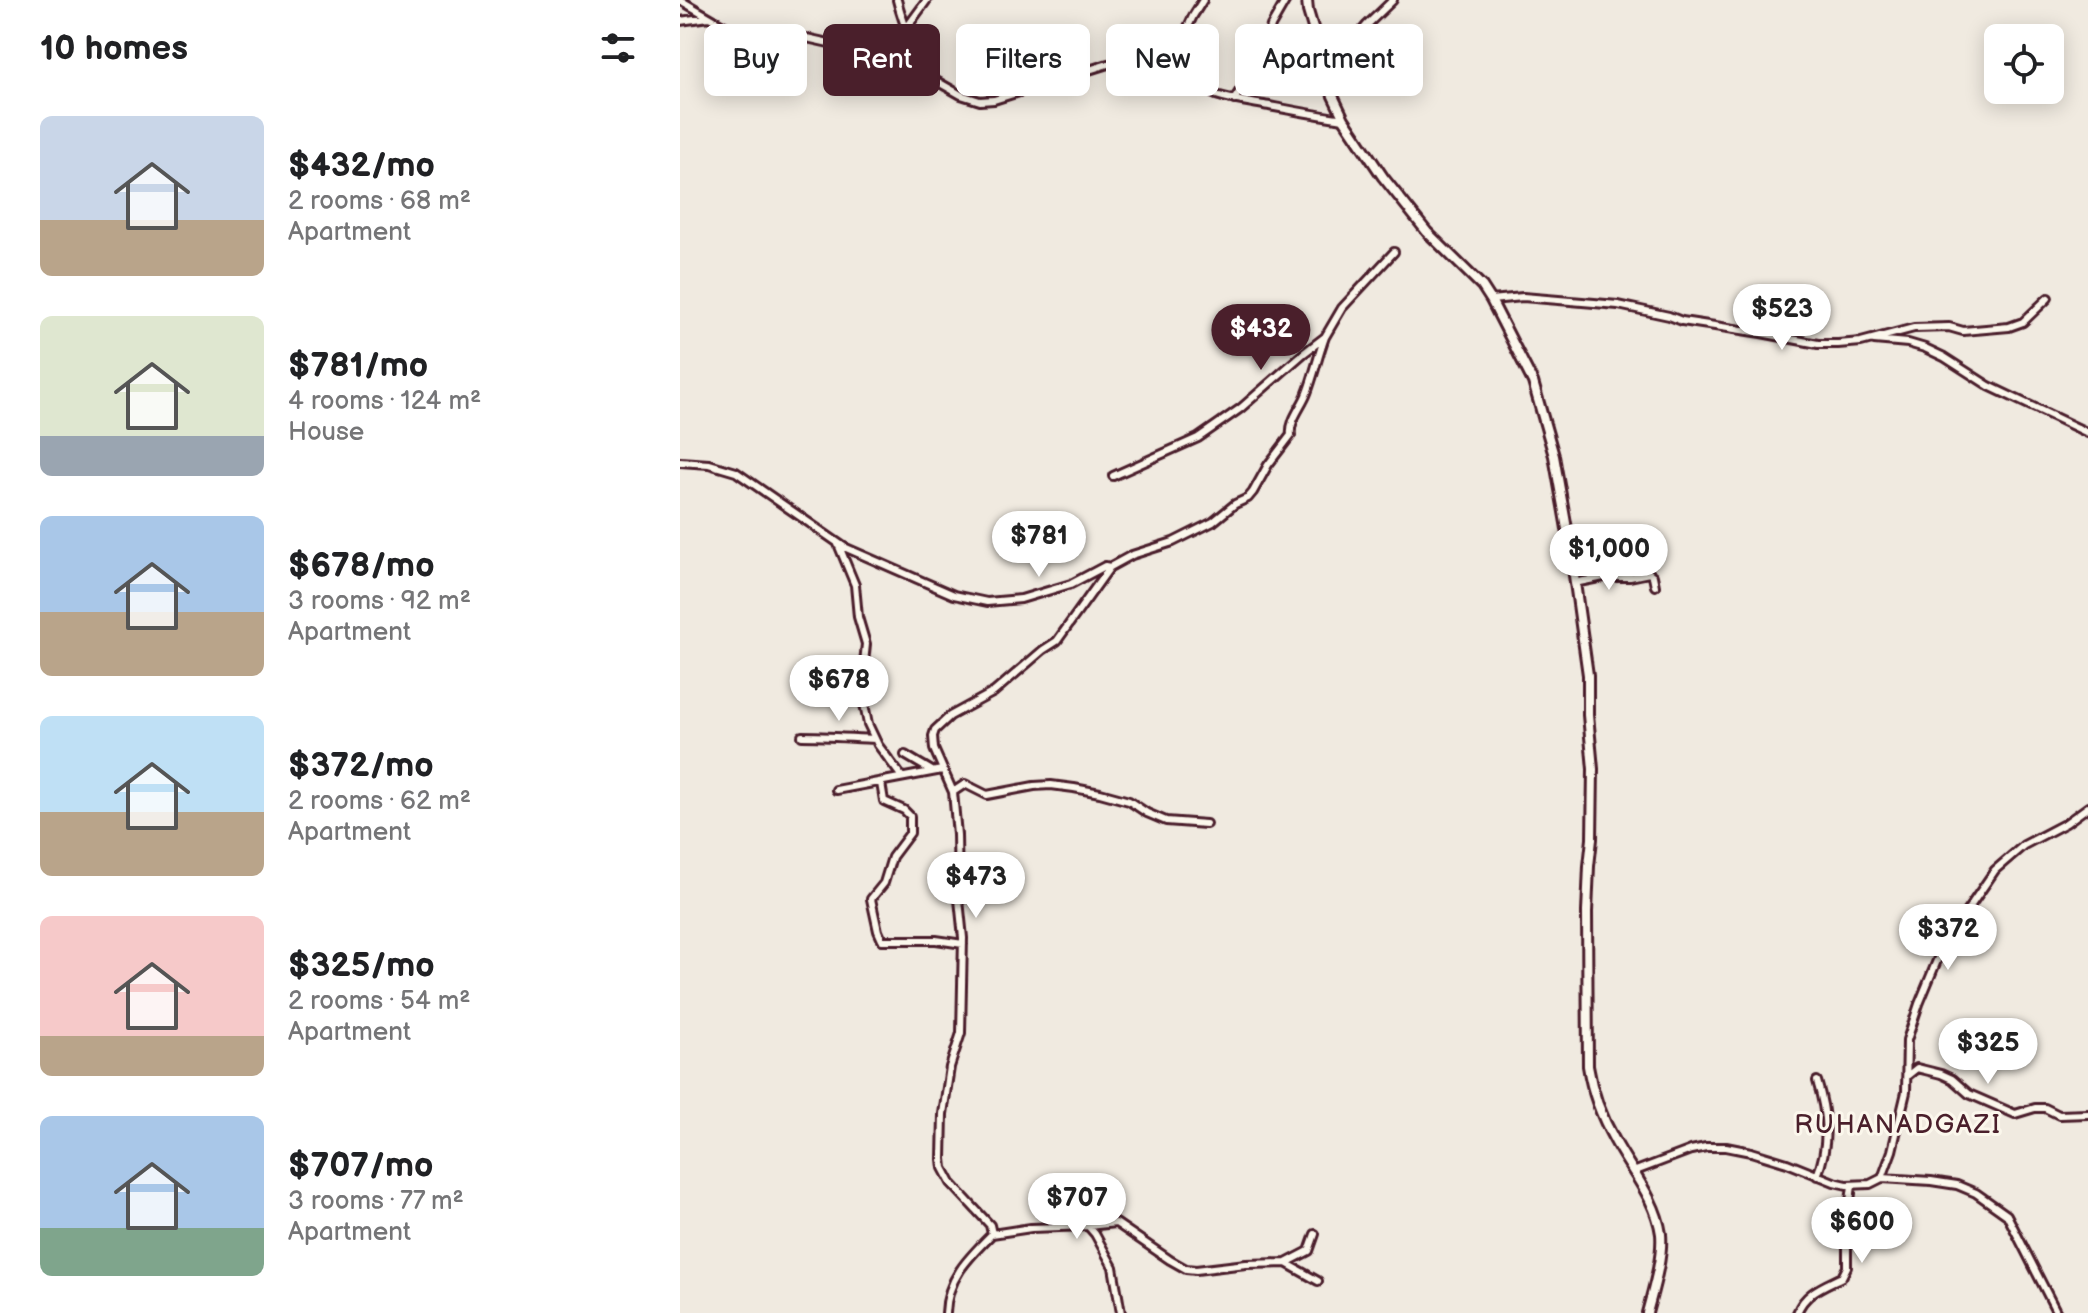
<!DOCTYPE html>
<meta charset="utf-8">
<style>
body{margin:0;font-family:"Balsamiq Sans",sans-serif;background:#f2f2f2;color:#202124;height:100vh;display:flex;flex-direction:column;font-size:30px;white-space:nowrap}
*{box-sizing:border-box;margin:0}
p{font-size:26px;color:#757577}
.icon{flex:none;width:44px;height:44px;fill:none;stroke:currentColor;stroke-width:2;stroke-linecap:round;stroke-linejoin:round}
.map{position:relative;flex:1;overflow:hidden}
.details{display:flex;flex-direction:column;background:#fff;width:680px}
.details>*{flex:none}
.top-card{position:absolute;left:24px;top:24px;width:760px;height:72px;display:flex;gap:16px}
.controls{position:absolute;left:1304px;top:24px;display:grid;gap:16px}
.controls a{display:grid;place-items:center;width:80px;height:80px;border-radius:12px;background:#fff;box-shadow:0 4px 20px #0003;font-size:40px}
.price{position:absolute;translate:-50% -68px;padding:0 18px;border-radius:28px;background:#fff;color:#222;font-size:26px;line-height:52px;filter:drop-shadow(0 2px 4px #0008)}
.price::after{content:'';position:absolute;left:50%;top:48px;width:24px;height:18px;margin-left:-12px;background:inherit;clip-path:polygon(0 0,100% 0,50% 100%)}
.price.on{background:#4a1f2b;color:#fff}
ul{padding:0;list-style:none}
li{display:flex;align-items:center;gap:24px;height:200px;padding:0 40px}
li span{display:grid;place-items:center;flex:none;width:224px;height:160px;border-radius:12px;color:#555}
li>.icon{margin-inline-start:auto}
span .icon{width:96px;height:96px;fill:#fffc;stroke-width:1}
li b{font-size:34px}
h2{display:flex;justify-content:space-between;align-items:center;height:96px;padding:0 40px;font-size:34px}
.pill{padding:0 28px;border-radius:12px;background:#fff;box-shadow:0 4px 20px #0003;font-size:28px;line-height:72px}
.pill.on{background:#4a1f2b;color:#fff}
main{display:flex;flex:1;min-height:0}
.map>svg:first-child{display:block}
</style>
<main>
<section class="details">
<h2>10 homes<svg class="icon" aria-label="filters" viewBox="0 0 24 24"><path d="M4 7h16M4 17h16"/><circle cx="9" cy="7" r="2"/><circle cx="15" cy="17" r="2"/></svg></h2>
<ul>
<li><span style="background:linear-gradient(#c9d6e8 65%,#b9a48a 0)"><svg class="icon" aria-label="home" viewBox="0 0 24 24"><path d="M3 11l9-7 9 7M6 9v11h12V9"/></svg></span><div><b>$432/mo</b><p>2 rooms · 68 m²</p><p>Apartment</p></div></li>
<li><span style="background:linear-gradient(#dfe7d0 75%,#9aa5b1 0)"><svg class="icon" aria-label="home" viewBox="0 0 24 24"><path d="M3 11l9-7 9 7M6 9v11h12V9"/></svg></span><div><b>$781/mo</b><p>4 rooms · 124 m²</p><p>House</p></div></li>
<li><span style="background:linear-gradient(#a9c7e8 60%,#b9a48a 0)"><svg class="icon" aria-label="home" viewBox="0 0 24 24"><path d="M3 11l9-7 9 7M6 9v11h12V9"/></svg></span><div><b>$678/mo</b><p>3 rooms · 92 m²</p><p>Apartment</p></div></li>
<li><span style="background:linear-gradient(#bfe0f5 60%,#b9a48a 0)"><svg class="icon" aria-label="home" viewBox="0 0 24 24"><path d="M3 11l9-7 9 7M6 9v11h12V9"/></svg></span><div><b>$372/mo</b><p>2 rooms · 62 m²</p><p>Apartment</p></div></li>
<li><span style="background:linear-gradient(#f6c9c9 75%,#b9a48a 0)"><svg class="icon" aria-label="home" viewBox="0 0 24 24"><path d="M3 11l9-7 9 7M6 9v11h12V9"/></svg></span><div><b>$325/mo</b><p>2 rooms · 54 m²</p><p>Apartment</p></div></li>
<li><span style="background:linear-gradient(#a9c7e8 70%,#7fa58c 0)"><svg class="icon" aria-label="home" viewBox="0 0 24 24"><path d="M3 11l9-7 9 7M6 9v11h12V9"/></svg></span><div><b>$707/mo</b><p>3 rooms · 77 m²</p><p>Apartment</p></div></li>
</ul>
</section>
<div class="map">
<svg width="1408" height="1313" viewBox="0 0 1408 1313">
<rect width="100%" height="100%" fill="#f0eae0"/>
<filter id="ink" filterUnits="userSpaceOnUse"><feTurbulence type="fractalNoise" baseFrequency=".0125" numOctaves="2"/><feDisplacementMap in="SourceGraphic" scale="16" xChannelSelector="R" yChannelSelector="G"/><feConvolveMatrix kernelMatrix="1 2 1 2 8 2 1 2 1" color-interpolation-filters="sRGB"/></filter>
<g filter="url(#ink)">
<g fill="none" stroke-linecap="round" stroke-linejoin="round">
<!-- minor casing -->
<g stroke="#4a1f2b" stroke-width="12">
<path id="minor" d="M0 0 55 32 66 36 113 35 212 57H225L237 70 281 95 300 101 314 100 428 64C456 60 487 60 511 77 520 83 526 91 536 95 552 100 568 102 584 105 611 110 637 115 664 119
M217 0C223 24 234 46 237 70
M0 21 29 17
M225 30 247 0
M506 31 513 16 523 0
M646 73 687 25 713 0
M554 100 572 71 587 42 591 26 606 0
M811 300 843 297 938 305 989 316 1002 321 1081 333 1138 344H1158L1181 342 1234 328 1269 327 1283 331 1329 327 1343 322 1368 298
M1194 340 1228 343 1245 348 1264 357 1309 386 1408 433
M0 462 29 464 56 472 164 547 274 595 307 602 341 599 391 584 425 566 430 567 452 555 493 542 533 522 555 504 568 498 573 492 588 465 611 435C609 420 622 407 627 393 634 375 638 356 645 337
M433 476 518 438 561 408 624 353 645 337 662 308 714 252
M158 544 175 585 178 617 186 644 182 682 183 699 188 724 198 745 222 777
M894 583 924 577H950L969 573 973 576 975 586
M122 736C146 736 171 738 195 739
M225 755 252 771
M201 783 204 801 224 810 230 816V833L212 857 204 883 191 899 198 931 202 940H256L283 944
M156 790 262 770
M273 792 285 784 307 795 354 786 371 785 394 788 420 793 449 801 467 813 486 821 526 824
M1227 1076 1237 1068 1261 1074 1272 1079 1289 1094 1335 1114 1355 1108H1365L1379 1115 1408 1114
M1137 1081C1147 1113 1150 1144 1137 1176
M953 1172 1011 1150 1026 1147H1046L1071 1152 1107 1163 1154 1182 1167 1185 1190 1184 1202 1178 1251 1181 1277 1185 1296 1193 1327 1215 1377 1313
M1202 1178 1212 1151 1226 1092 1227 1040 1239 1004 1263 946 1315 870 1344 845 1386 823 1408 807
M408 1226 436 1223 490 1260 506 1269 516 1270 566 1264 606 1263 638 1281
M312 1234 351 1228 408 1226 415 1234 433 1267 441 1313
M606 1263 629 1251 635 1234
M266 1313C267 1278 289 1257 312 1234L310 1225 271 1183 263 1168 262 1159 263 1114 270 1067 281 1033 283 938 278 890 277 835 273 792 254 749 253 736 255 730 270 716 314 692 363 650 377 641 430 567
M1117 1313C1125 1292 1144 1286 1162 1277L1167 1267V1226L1172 1185"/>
</g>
<!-- tertiary casing -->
<g stroke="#4a1f2b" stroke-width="14">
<path id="tertiary" d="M627 0 628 11 653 96 664 119 703 177 747 232 802 286 811 300 853 382 874 456 889 540 908 675V715L913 769 912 839 909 866 907 912 908 1066C912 1092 922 1118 935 1141 951 1171 976 1199 981 1234 983 1258 973 1290 967 1313"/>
</g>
<!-- minor -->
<use href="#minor" stroke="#fbf7ec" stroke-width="6"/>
<!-- tertiary -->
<use href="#tertiary" stroke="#fbf7ec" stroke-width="8"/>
</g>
</g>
<g text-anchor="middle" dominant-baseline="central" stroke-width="6" stroke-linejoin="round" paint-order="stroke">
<!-- quarter labels -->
<g font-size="26" letter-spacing="2" fill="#4a1f2b" stroke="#fbf7ec">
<text x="1218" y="1125">RUHANADGAZI</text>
</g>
</g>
</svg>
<div class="controls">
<a><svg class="icon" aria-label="locate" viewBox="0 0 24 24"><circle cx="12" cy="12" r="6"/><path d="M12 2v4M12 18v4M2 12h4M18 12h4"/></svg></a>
</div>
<b class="price" style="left:1102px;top:352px">$523</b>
<b class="price on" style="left:581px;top:372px">$432</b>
<b class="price" style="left:359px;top:579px">$781</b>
<b class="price" style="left:929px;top:592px">$1,000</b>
<b class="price" style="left:159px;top:723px">$678</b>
<b class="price" style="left:296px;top:920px">$473</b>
<b class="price" style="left:1268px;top:972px">$372</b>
<b class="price" style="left:1308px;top:1086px">$325</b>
<b class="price" style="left:397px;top:1241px">$707</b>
<b class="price" style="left:1182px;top:1265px">$600</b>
<div class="top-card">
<a class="pill">Buy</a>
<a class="pill on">Rent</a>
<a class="pill">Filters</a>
<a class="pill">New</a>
<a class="pill">Apartment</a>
</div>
</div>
</main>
